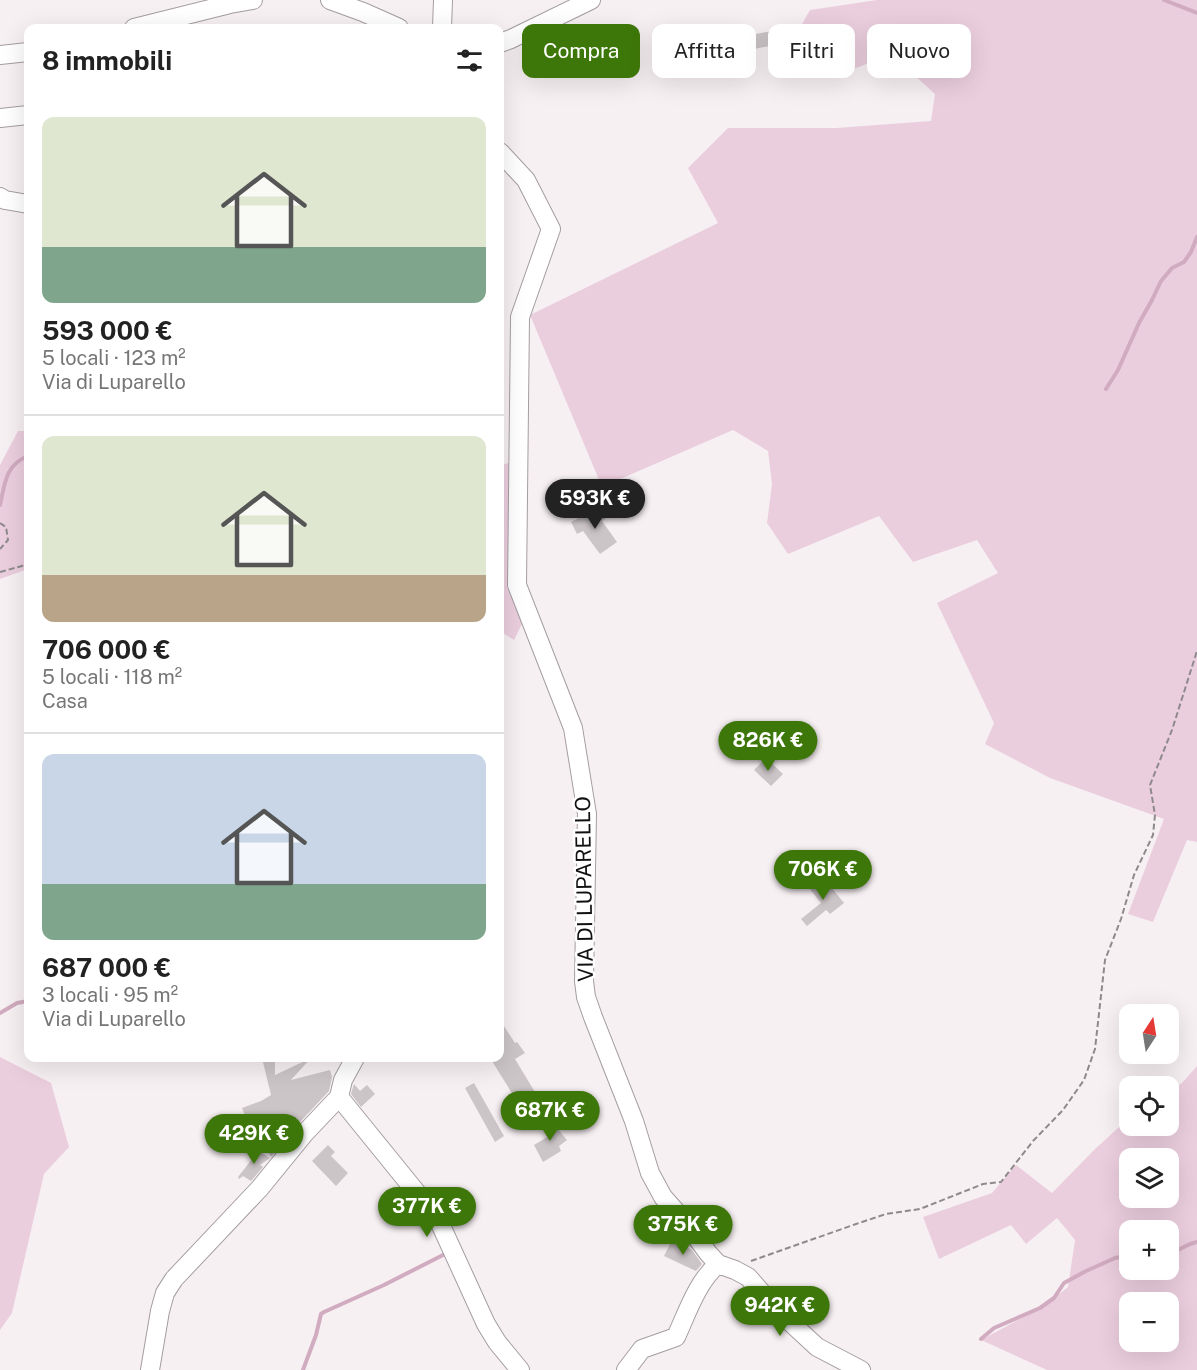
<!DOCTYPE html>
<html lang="it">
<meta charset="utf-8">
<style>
body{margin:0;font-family:"Public Sans",sans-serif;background:#f2f2f2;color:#222;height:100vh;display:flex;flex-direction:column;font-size:22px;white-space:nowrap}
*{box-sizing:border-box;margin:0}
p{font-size:20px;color:#767676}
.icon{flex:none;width:33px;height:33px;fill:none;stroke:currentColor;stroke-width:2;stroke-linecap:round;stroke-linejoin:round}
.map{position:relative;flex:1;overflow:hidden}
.panel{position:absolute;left:24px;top:24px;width:480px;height:1038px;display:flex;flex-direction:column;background:#fff;border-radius:12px;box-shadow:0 6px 24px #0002}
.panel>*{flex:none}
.top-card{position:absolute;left:522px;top:24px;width:570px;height:54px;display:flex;gap:12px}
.needle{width:39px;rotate:12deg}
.tools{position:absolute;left:1119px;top:1004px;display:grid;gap:12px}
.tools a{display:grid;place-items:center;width:60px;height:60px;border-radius:12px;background:#fff;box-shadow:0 6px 24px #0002;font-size:30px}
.price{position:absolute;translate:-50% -51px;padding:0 14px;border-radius:21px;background:#3e7709;color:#fff;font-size:20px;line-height:39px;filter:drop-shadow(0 2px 3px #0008)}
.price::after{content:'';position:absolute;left:50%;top:36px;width:18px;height:14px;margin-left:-9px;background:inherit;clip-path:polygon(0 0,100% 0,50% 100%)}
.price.selected{background:#222;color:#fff}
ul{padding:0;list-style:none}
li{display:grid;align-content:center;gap:12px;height:318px;padding:0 18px}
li+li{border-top:2px solid #e0e0e0}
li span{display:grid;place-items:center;height:186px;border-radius:12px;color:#555}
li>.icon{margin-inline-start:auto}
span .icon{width:108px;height:108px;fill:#fffc;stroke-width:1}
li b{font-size:26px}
h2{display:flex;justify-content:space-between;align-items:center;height:72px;padding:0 18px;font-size:26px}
.chip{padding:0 21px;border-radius:12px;background:#fff;box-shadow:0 6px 24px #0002;font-size:21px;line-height:54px}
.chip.selected{background:#3e7709;color:#fff}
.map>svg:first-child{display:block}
</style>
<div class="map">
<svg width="1197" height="1370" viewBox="0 0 1197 1370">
<rect width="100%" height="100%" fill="#f7f0f3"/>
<!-- green -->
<path fill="#ebcede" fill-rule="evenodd" d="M877 0H1197V842L1187 840 1153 922 1128 914 1164 819 1050 778 985 744 994 723 937 603 998 573 977 540 913 562 879 516 788 554 767 523 772 484 768 451 733 430 602 487 530 315 718 223 688 168 728 128H836L931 121 935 94 891 54 844 73 788 49 810 10Z
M18 431H28V569L0 579V465Z
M509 463 507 588 523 622 514 640 500 631V465Z
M0 1057 51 1083 69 1147 44 1174 12 1313 0 1330Z
M1197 1066V1370H1047L981 1340 1044 1306 1068 1287 1075 1240 1057 1218 1026 1244 1011 1225 939 1259 923 1217 992 1193 1016 1165 1052 1193 1095 1149 1129 1118 1130 1125H1168L1169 1091 1182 1083ZM1130 1158H1168V1197H1130ZM1130 1230H1168V1269H1130ZM1130 1302H1168V1341H1130Z"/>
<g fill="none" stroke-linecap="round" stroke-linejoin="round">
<!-- stream -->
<path stroke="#d1abbf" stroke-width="4" d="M1164 0 1197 13
M1106 389 1118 370 1139 323 1152 300 1161 281 1172 268 1184 262 1191 252 1197 237
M0 505C5 484 5 465 28 456
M0 1013 17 1003 28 1001
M1168 1255 1190 1244 1197 1242
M981 1339 994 1328 1040 1308 1054 1298 1064 1283 1086 1271 1115 1258 1130 1255
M303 1370 316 1335 321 1314 324 1312 384 1285 445 1254"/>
</g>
<!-- building -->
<path fill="#ccc5c8" d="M773 31 775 45 754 49V46L706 59 702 43 742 33 743 36Z
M600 507 606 518 602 521 617 542 600 554 583 531 577 534 571 522Z
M766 758 783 774 771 786 754 770Z
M823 877 844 903 830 914 826 910 807 926 801 919 821 903 809 888Z
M500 1020 515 1043 517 1042 525 1053 515 1059 541 1102 535 1106 541 1116 528 1124 520 1112 523 1111 490 1058H500Z
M262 1058H275V1075L311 1058 291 1080 330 1070 332 1077 329 1091 300 1122 298 1121 280 1129 285 1139 271 1157 255 1120 248 1123 242 1108 261 1101 271 1095Z
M474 1083 504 1136 495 1142 465 1088Z
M354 1084 360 1091 367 1085 375 1094 361 1107 351 1094Z
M550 1120 567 1140 559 1146 561 1151 543 1162 534 1145 549 1136 543 1124Z
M328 1145 335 1152 331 1156 348 1173 336 1186 312 1161Z
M253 1148 270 1158 260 1165 263 1167 251 1181 243 1176 239 1179 238 1177 252 1159 249 1157Z
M672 1240 692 1250 702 1264 696 1271 664 1256Z"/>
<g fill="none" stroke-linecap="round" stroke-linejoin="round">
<!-- minor casing -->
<g stroke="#a49da1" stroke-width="20">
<path id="minor" d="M330 0 363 12 399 28
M134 28 230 4 253 0
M442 28 443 0
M500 43 511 39 591 0
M0 55 28 52
M0 118 28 115
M500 152 526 180 551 229 520 317 517 585 573 728 587 814 584 981 586 997 593 1017 634 1121 650 1173 663 1197 686 1223 708 1253 718 1264 735 1270 748 1277 776 1309 817 1347 861 1370
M0 197 5 200 28 204
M339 1097 438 1219 486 1324 497 1342 520 1370
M339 1097 343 1080 355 1058
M150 1370 160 1311 165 1293 174 1279 260 1188 304 1134 339 1097
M626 1370 642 1349 676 1337C687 1313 697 1282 718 1264"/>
</g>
<!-- path -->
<path stroke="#8e8a8c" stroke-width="2" stroke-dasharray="6 3" stroke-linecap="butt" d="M0 523 6 527 8 540 0 549
M0 572 22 566 28 560
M751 1261 856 1224 886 1214 920 1209 983 1184 1001 1182 1033 1141 1063 1110 1084 1080 1095 1049 1105 960 1121 919 1134 875 1153 835 1155 815 1150 785 1172 730 1197 651"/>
<!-- minor -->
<use href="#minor" stroke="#fff" stroke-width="18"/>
</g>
<g text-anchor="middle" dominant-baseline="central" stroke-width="5" stroke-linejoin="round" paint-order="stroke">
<!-- street labels -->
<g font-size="21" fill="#121011" stroke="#fff">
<text transform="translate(584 889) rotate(-91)">VIA DI LUPARELLO</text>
</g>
</g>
</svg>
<div class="tools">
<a><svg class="needle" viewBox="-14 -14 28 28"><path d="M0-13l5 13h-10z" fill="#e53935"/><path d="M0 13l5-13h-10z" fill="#767676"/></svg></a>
<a><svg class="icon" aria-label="locate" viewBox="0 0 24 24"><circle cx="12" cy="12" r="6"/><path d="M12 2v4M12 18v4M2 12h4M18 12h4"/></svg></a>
<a><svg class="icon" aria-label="layers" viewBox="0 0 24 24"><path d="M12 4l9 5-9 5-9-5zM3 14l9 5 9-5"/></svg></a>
<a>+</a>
<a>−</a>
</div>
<b class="price selected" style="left:595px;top:530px">593K €</b>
<b class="price" style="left:768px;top:772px">826K €</b>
<b class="price" style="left:823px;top:901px">706K €</b>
<b class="price" style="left:550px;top:1142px">687K €</b>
<b class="price" style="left:254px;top:1165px">429K €</b>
<b class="price" style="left:427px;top:1238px">377K €</b>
<b class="price" style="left:683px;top:1256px">375K €</b>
<b class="price" style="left:780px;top:1337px">942K €</b>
<div class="top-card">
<a class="chip selected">Compra</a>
<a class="chip">Affitta</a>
<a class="chip">Filtri</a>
<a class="chip">Nuovo</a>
</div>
<section class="panel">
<h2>8 immobili<svg class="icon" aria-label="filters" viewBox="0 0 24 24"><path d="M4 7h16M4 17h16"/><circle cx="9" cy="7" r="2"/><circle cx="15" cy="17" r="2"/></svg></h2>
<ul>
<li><span style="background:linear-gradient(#dfe7d0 70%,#7fa58c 0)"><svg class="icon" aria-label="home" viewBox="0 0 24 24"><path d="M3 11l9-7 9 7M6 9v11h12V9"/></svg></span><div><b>593 000 €</b><p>5 locali · 123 m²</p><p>Via di Luparello</p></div></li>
<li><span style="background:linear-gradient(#dfe7d0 75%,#b9a48a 0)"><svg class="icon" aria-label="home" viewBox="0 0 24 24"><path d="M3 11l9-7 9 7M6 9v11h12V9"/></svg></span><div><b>706 000 €</b><p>5 locali · 118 m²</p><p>Casa</p></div></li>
<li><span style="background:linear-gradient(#c9d6e8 70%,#7fa58c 0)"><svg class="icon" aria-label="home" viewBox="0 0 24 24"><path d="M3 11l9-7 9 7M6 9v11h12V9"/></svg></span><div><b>687 000 €</b><p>3 locali · 95 m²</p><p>Via di Luparello</p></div></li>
</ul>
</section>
</div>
